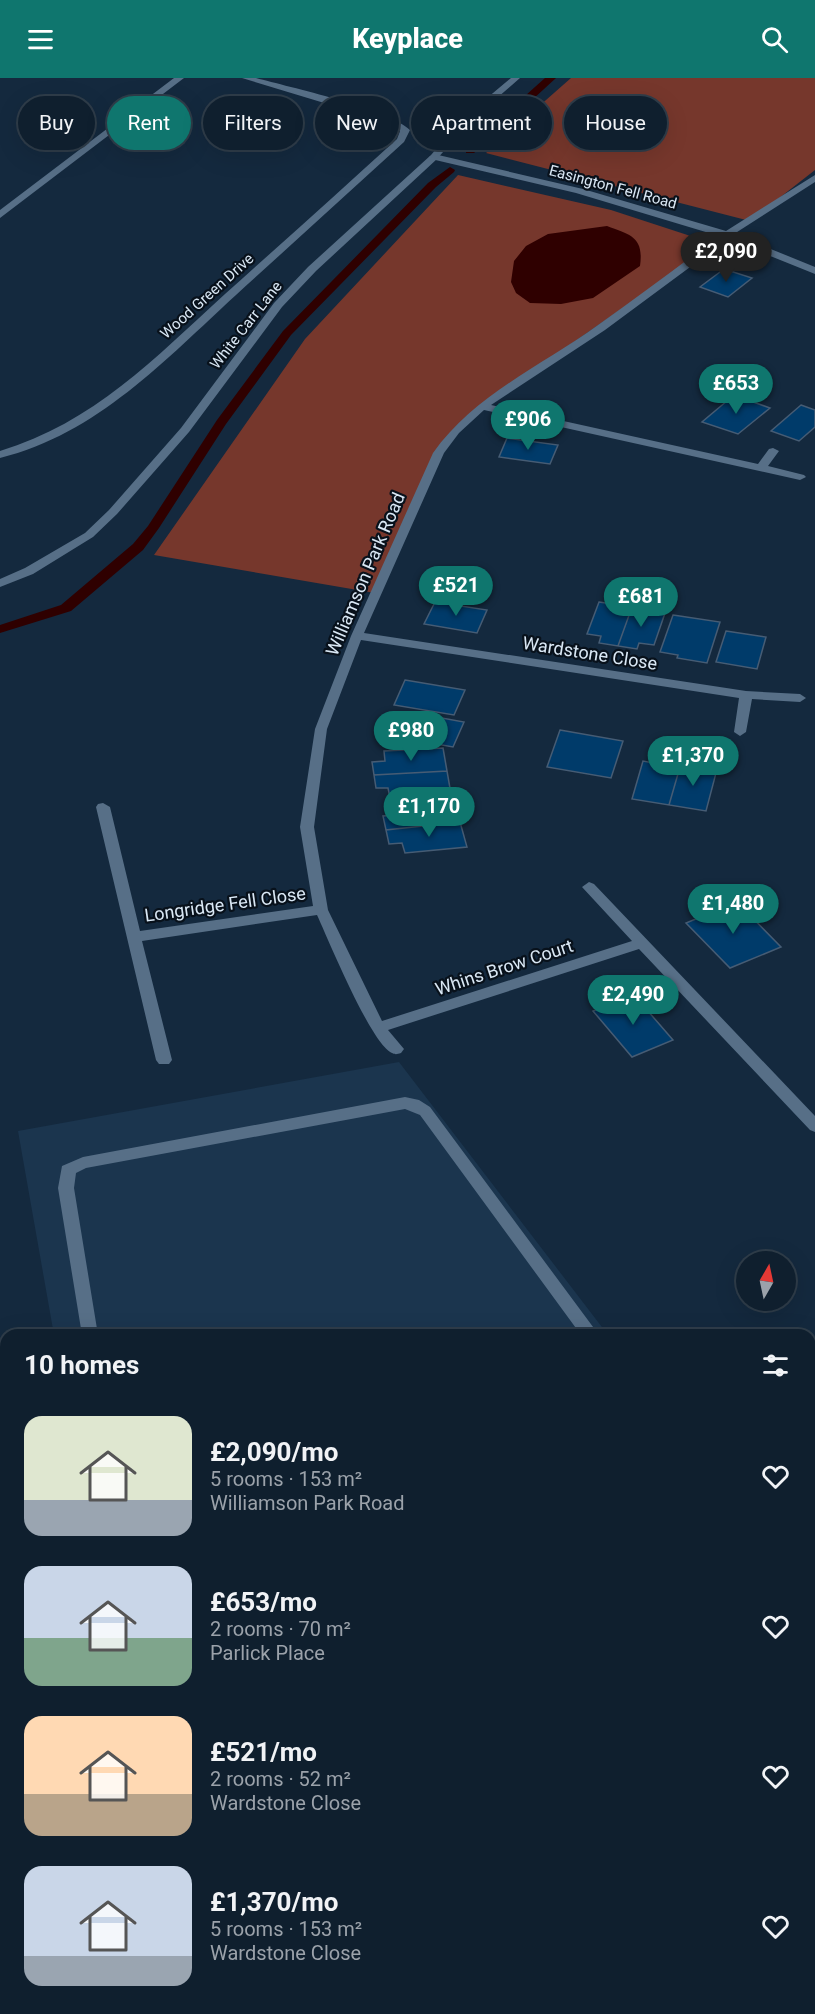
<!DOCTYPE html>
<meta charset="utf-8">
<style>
body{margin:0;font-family:Roboto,sans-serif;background:#182736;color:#f1f3f6;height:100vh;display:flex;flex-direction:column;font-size:22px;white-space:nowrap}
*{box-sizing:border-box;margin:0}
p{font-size:20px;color:#9ba2aa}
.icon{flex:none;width:33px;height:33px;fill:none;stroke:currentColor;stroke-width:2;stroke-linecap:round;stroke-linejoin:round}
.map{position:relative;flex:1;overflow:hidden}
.details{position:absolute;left:0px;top:1251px;width:816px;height:686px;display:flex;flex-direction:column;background:#0f1f2e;border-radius:18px 18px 0 0;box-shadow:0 6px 24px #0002,0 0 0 2px #2f3d4a}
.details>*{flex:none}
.guide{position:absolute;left:18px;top:18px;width:780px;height:54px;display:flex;gap:12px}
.needle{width:39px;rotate:9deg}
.buttons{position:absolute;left:736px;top:1173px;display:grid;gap:12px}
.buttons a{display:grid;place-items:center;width:60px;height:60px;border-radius:50%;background:#0f1f2e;box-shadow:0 6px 24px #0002,0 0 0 2px #2f3d4a;font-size:30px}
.price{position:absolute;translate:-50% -51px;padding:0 14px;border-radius:21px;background:#0f766e;color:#fff;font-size:20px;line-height:39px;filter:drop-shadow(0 2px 3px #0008)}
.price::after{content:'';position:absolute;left:50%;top:36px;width:18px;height:14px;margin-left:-9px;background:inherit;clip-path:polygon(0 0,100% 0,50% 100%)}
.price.on{background:#222;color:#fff}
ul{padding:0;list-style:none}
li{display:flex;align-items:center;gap:18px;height:150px;padding:0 24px}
li span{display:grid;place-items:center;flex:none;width:168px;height:120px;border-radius:18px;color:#555}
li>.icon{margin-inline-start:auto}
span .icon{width:72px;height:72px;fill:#fffc;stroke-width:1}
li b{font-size:26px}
h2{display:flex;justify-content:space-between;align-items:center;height:72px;padding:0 24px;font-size:26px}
.tag{padding:0 21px;border-radius:27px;background:#0f1f2e;box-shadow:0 6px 24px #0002,0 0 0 2px #2f3d4a;font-size:21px;line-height:54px}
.tag.on{background:#0f766e;color:#fff}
header{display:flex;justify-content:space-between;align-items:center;height:78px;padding:0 24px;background:#0f766e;color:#fff;font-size:27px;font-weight:800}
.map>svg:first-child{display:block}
</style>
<header><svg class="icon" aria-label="menu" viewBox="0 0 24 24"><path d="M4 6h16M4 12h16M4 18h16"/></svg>Keyplace<svg class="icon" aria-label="search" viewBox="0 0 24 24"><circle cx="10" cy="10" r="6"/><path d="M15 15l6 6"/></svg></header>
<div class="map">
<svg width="815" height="1936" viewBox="0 0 815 1936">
<rect width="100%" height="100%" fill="#14293e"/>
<!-- built -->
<path fill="#1b354e" d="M399 984 608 1257H54L18 1053Z
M810 1520 815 1527V1936H174L173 1931 810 1930Z"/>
<!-- green -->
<path fill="#76372c" d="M571 0H815V92L750 143 486 75Z
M458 97 611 132 715 166 502 314 455 353 425 405 375 515 154 477 305 261Z"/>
<!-- water -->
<path fill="#2f0000" d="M607 148C631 157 644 159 640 188L593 220 561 226 530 225 516 215 511 204 514 183 526 168 548 156Z"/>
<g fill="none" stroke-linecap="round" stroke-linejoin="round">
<!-- stream -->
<path fill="#2f0000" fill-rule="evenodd" d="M545 0H556L474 75H466V71Z
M450 89 455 92 454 94 436 109 291 257 226 346 159 450 143 472 71 533 0 555V547L61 527 133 466 148 448 217 342 283 253 428 105Z"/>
</g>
<!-- building -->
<path fill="#003b6a" stroke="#465c74" stroke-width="1.5" d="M724 191 752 200 728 219 700 209Z
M734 317 770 330 738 356 702 344Z
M801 327 815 332V349L799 363 771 353Z
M507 360 558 367 550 386 499 379Z
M435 524 487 532 477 555 424 546Z
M599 524 632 529 618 568 599 565 601 558 587 556Z
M632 529 665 535 654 567 639 565 637 571 618 568Z
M673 537 720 544 707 585 677 580 678 577 660 574Z
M726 553 766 559 757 591 716 584Z
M405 602 465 612 454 637 394 627Z
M409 634 464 644 453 669 397 659Z
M560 652 623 663 611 700 547 689Z
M443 670 447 693 374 697 372 684 385 683 384 673Z
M661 678 682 682 669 727 632 721 643 683 659 686Z
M682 682 703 685 700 693 716 695 706 733 669 727Z
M447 693 451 716 390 720 388 710H376L374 697Z
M453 720 460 744 386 752 383 738 395 737 393 726Z
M460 744 467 769 405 775 402 765 389 766 386 752Z
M737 824 781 869 730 890 686 845Z
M634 917 673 962 632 979 593 933Z
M815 1693V1936H238L241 1930H810V1694Z"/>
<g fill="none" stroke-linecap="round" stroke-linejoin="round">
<!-- service -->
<path fill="#576f87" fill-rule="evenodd" d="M405 1019 419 1022 430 1029 599 1257H581L420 1037 405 1031 86 1090 76 1095 74 1110 98 1257H82L58 1110 62 1088 83 1079Z
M810 1557 815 1559V1582L810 1580Z
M129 1930H151V1936H129Z"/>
<!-- minor -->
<path fill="#576f87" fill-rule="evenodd" d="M174 0H184L0 140V132Z
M242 0H256C289 9 388 31 410 52L404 64C348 115 292 166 236 217 165 282 97 356 0 380V373C93 345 155 280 225 216 282 165 340 113 397 61L400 53 354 34Z
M434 76 583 111 726 153 815 97V104L734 156 815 189V196L728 161 605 252 491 327 758 386 769 371 773 370 779 373 768 388 804 397 806 399 800 402 484 332 459 355 444 375 364 555 746 613 800 616 806 620 800 624 752 621 746 654 740 658 734 654 739 620 361 562 327 651 314 749 328 832 382 943 632 863 582 809 589 804 594 806 815 1038V1054L810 1052 639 871 388 952 404 971 401 975C397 976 396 977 392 975 371 966 329 863 317 837L142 863 172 982 169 986H159L156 982 96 729 98 726 103 725 110 729 140 853 313 828 300 749 315 651 351 558 433 375C474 317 541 288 598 247 639 218 679 188 719 158L576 115 431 81 429 79Z"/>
<!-- tertiary -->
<path fill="#576f87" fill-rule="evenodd" d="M511 0H520L468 45 437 81 316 193 282 229 189 354 117 436 93 459 33 496 0 509V501L25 490 85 455 109 432 181 350 274 225 308 189 431 77 462 41Z"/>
</g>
<g text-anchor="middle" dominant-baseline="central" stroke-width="4.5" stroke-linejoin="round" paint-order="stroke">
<!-- far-street labels -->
<g font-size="15" fill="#dae8f5" stroke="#08111b">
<text transform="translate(613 109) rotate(15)">Easington Fell Road</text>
<text transform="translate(207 218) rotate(-42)">Wood Green Drive</text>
<text transform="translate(246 247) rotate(-52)">White Carr Lane</text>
</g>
<!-- street labels -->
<g font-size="18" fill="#dae8f5" stroke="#08111b">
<text transform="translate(365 496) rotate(-67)">Williamson Park Road</text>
<text transform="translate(590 575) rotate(9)">Wardstone Close</text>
<text transform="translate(225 826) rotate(-8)">Longridge Fell Close</text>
<text transform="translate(504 889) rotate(-18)">Whins Brow Court</text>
</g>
</g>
</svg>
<div class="buttons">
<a><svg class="needle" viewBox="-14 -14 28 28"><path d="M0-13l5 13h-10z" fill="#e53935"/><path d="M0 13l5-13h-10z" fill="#9ba2aa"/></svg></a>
</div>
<b class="price on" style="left:726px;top:205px">£2,090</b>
<b class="price" style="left:736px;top:337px">£653</b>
<b class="price" style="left:528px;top:373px">£906</b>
<b class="price" style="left:456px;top:539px">£521</b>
<b class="price" style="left:641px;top:550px">£681</b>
<b class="price" style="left:411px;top:684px">£980</b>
<b class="price" style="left:693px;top:709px">£1,370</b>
<b class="price" style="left:429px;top:760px">£1,170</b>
<b class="price" style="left:733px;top:857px">£1,480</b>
<b class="price" style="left:633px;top:948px">£2,490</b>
<div class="guide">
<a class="tag">Buy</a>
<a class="tag on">Rent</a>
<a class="tag">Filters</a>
<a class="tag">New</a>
<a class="tag">Apartment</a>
<a class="tag">House</a>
</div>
<section class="details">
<h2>10 homes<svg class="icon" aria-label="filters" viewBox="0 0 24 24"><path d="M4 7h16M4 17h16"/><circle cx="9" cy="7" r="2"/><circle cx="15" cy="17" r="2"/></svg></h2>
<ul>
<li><span style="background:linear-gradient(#dfe7d0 70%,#9aa5b1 0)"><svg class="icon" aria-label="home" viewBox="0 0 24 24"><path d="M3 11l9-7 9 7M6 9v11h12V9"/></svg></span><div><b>£2,090/mo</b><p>5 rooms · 153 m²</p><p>Williamson Park Road</p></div><svg class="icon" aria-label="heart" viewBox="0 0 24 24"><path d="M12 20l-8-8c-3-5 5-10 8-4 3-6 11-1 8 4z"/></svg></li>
<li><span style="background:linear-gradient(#c9d6e8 60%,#7fa58c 0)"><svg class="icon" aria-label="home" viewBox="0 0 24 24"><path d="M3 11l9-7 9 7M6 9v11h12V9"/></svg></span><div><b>£653/mo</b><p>2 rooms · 70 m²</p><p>Parlick Place</p></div><svg class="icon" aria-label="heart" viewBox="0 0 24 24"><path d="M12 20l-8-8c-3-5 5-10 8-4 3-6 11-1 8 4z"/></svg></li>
<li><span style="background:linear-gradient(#ffd9b3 65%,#b9a48a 0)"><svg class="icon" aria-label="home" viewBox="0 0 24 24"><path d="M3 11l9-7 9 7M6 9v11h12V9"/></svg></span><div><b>£521/mo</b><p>2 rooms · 52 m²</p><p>Wardstone Close</p></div><svg class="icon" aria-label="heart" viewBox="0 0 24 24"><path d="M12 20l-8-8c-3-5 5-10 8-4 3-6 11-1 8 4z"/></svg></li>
<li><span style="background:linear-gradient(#c9d6e8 75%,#9aa5b1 0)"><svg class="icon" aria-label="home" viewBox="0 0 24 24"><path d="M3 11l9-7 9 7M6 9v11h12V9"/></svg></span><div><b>£1,370/mo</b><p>5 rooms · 153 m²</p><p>Wardstone Close</p></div><svg class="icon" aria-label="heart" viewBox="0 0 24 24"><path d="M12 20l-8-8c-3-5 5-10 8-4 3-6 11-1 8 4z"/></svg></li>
</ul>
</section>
</div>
